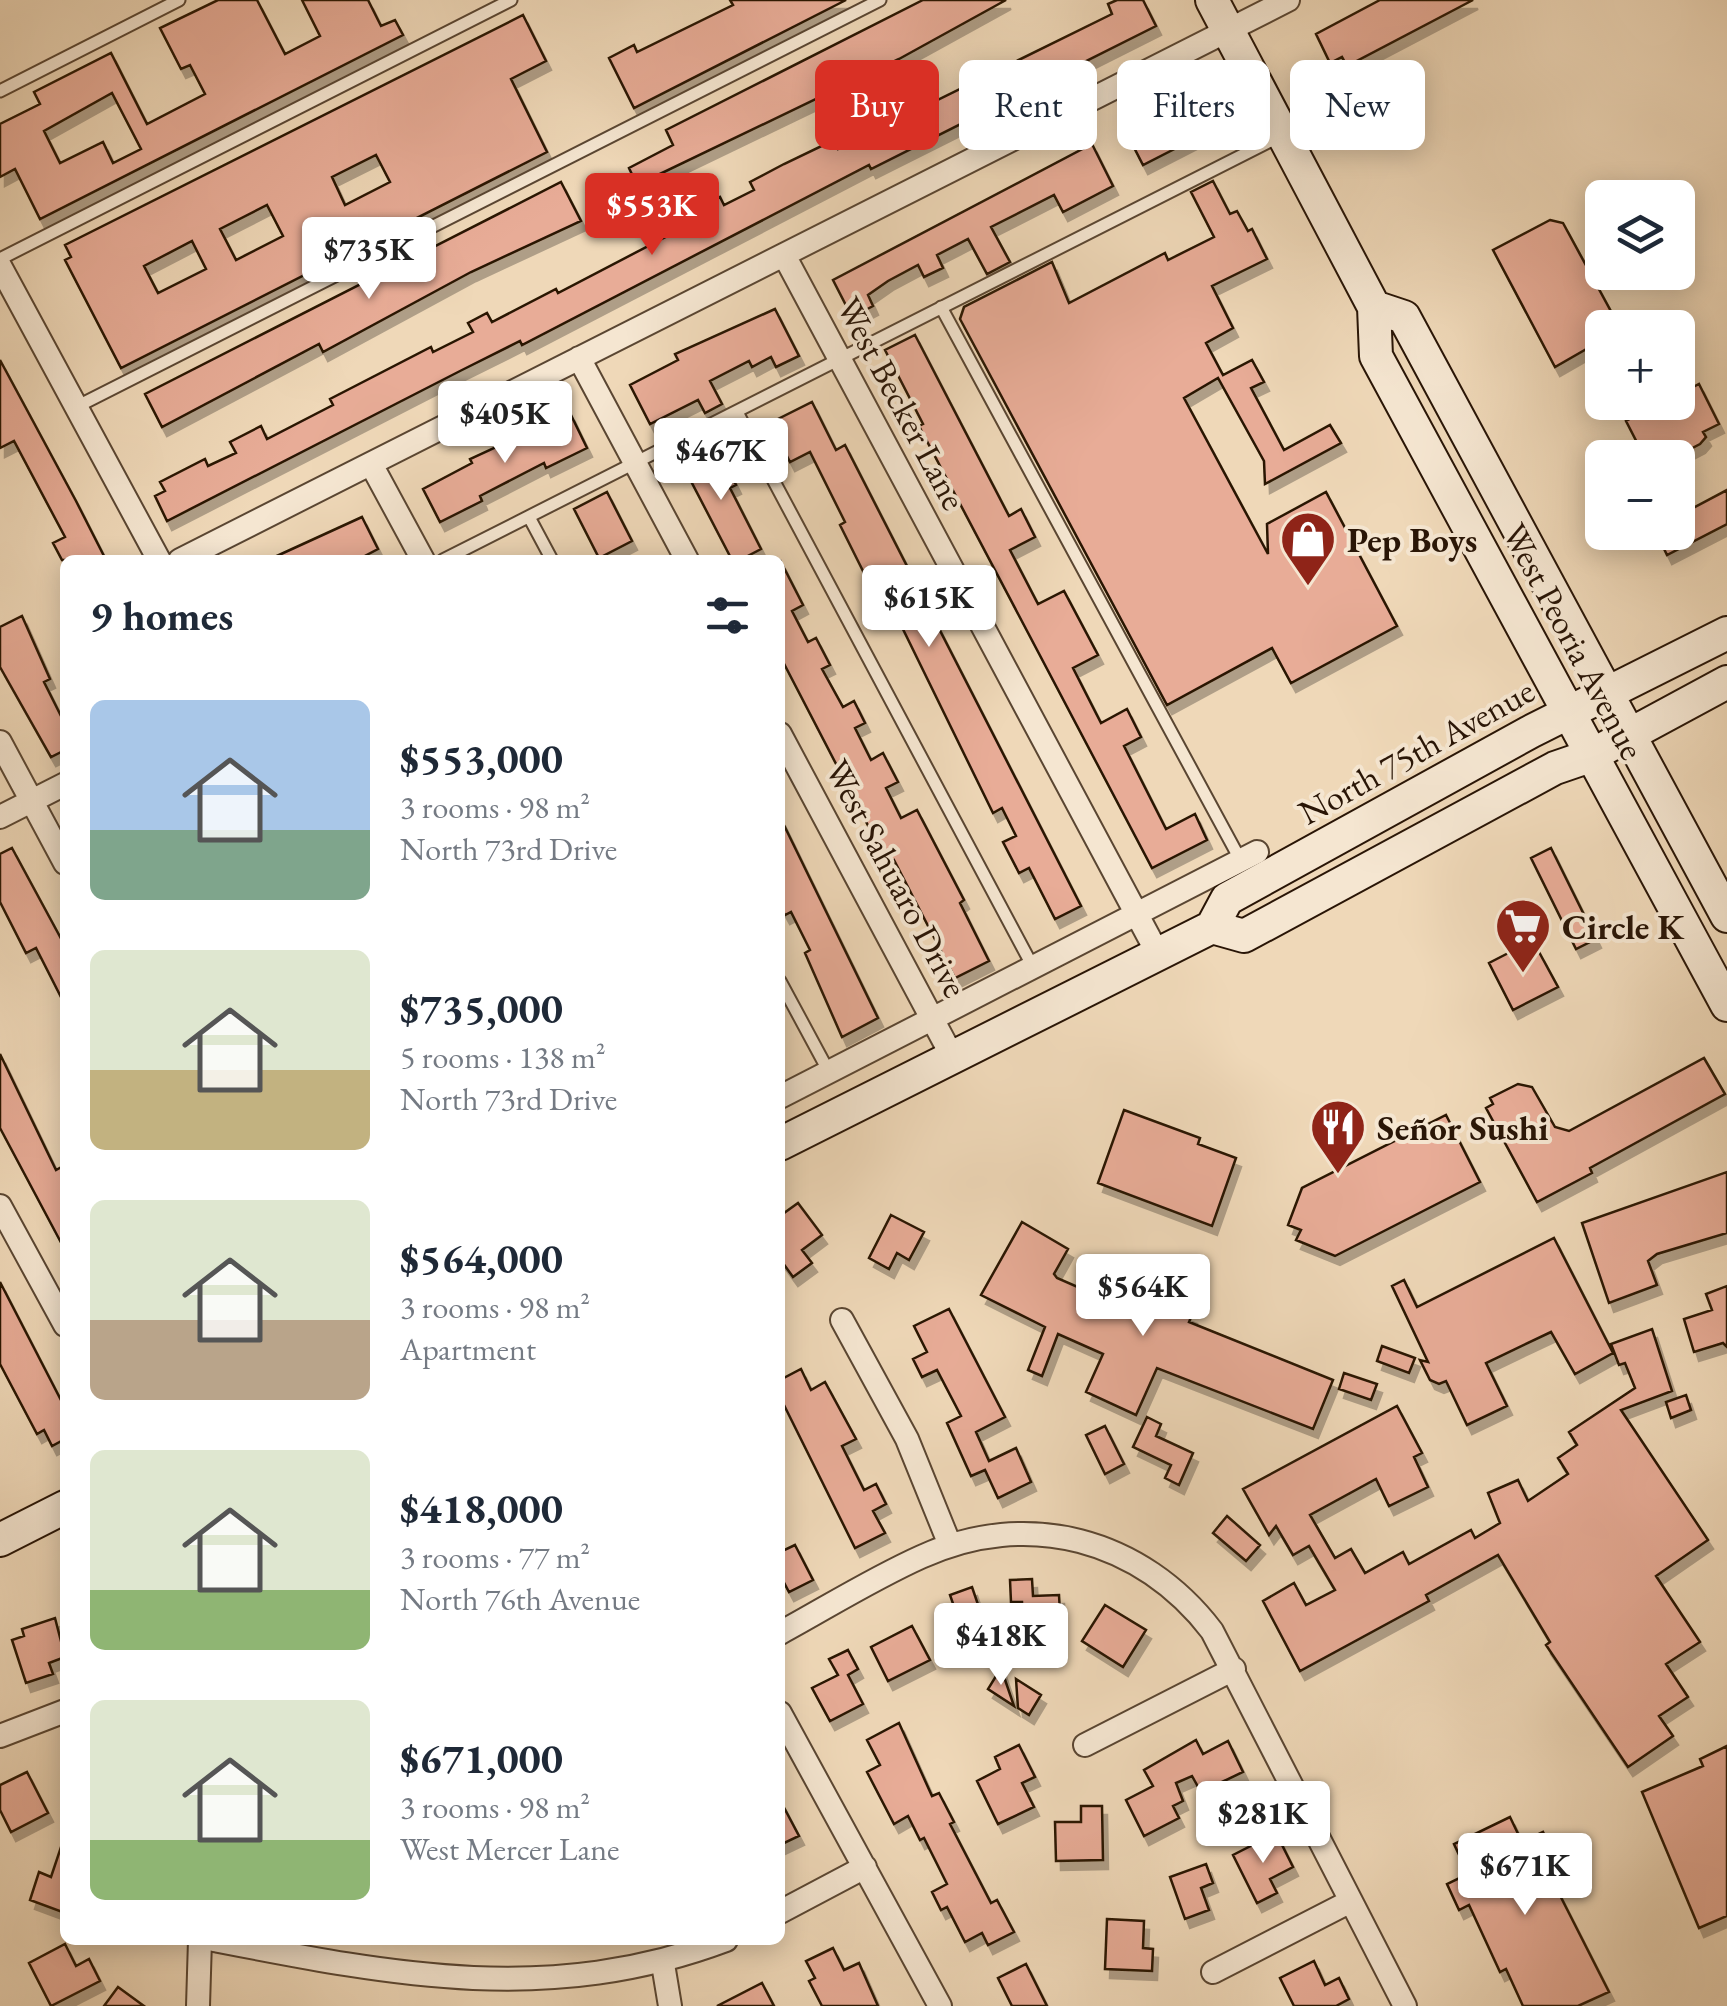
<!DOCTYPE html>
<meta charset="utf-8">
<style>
body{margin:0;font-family:"EB Garamond",serif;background:#f2f2f3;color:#1f2937;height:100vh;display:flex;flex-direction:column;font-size:38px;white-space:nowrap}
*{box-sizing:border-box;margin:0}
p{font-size:32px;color:#747a83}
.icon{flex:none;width:55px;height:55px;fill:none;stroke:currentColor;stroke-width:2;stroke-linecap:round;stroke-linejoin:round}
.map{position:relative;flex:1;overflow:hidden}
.sheet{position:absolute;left:60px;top:555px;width:725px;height:1390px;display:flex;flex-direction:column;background:#fff;border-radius:15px;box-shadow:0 5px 25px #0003}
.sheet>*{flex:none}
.top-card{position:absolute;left:815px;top:60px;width:760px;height:90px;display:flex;gap:20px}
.tools{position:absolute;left:1585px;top:180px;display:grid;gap:20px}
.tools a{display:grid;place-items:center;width:110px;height:110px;border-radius:15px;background:#fff;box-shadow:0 5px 25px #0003;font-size:50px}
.price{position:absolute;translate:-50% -85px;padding:0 22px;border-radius:10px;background:#fff;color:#222;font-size:32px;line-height:65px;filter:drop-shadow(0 2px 5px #0008)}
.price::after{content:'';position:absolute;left:50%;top:60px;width:30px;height:22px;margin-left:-15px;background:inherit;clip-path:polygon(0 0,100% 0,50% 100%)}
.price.current{background:#d93025;color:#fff}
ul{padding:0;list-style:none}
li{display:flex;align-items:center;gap:30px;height:250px;padding:0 30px}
li span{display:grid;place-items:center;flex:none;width:280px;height:200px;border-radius:15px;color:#555}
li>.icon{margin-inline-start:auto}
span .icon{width:120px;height:120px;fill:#fffc;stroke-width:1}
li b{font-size:42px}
h2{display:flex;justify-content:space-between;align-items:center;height:120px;padding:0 30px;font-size:42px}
.chip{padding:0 35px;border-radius:15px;background:#fff;box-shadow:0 5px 25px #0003;font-size:35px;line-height:90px}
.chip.current{background:#d93025;color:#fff}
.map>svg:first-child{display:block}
</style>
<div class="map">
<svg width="1727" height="2006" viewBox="0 0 1727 2006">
<defs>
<filter id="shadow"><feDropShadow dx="5" dy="9" stdDeviation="0" flood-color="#0004"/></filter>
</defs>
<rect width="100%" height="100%" fill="#efd8b8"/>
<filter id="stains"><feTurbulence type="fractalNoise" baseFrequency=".002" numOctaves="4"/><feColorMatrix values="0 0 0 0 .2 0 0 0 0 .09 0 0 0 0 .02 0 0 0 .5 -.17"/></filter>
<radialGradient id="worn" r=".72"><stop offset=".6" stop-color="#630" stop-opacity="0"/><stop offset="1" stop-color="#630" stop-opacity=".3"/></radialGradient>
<!-- building -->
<path fill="#e8ac97" stroke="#291506" stroke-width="2.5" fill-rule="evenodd" filter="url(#shadow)" d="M218 0H257L285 54 320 36 302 0H368L381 26 395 20 403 35 40 219 15 169 0 177V124L40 104 34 92 111 53 147 124 205 94 190 65 181 69 160 28ZM112 93 141 149 113 163 103 142 60 163 44 131Z
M730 0H846L634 108 609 58 634 45 637 52 733 5Z
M923 0H1006L899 59 637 185 629 168 673 145 666 130Z
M1117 0H1143L1156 26 871 169 869 165 522 345 520 341 462 370 167 521 155 496 165 491 160 482 205 459 208 466 236 453 230 442 261 426 267 439 333 405 330 399 431 347 433 352 473 332 468 323 487 313 492 322 556 289 558 293 702 218 697 208 720 197 724 205 754 190 750 182 784 164 834 140 838 149 1112 14 1108 4Z
M1380 0H1473L1347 66 1342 57 1330 63 1316 34Z
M523 15 546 61 511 79 547 152 121 368 65 260 71 257 65 245ZM376 155 390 182 345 205 332 177ZM267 205 283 236 236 260 220 229ZM192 241 206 269 158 293 144 266Z
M1172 101 1192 140 1143 165 1123 126Z
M1092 144 1113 186 1063 212 1054 195 991 227 1010 262 987 274 968 239 937 255 943 268 924 277 918 265 888 281 868 295 873 306 852 317 833 280Z
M1213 181 1230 214 1237 211 1248 231 1252 229 1267 259 1212 286 1233 328 1206 343 1223 375 1252 360 1264 382 1251 388 1284 450 1330 425 1341 443 1265 484 1264 461 1218 378 1184 398 1268 554 1267 524 1326 492 1397 626 1291 683 1272 648 1167 705 960 319 964 307 1052 262 1069 303 1165 253 1168 260 1214 237 1191 192Z
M561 182 581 221 471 272 323 352 319 344 162 427 145 394Z
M1550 220 1563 223 1620 328H1602V340L1555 367 1493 250Z
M775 309 799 356 776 367 771 357 752 367 749 361 710 381 722 404 705 413 698 400 650 424 630 385 678 360 675 354Z
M915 335 1009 516 1021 509 1035 537 1010 550 1038 604 1064 591 1098 655 1073 668 1101 723 1127 709 1141 737 1124 746 1166 829 1195 814 1207 840 1152 868 919 426 923 424 885 350Z
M0 360 76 501 106 560H62L53 543 65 537 14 441 0 448Z
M1699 384 1719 424 1703 432 1706 437 1700 444 1673 458H1645L1626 421 1662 402H1678V395Z
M812 402 836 450 845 445 1081 906 1055 919 1029 868 1019 873 1003 842 1016 836 1002 808 993 813 874 570 865 575 840 525 845 522 810 452 790 462 770 423Z
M570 413 587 448 546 468 544 463 480 496 482 501 440 522 423 489 472 463 470 459Z
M706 447 713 462 722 457 736 485 730 488 761 549 740 560H732L680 460Z
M1727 490V524L1667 555 1656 532H1678V516Z
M607 492 632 541 599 558 574 509Z
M362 517 378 549 357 560H268Z
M780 560 803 605 792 611 808 642 816 638 830 665 822 669 843 707 854 701 865 723 855 728 871 760 883 753 898 782 886 788 901 818 917 810 964 900 960 903 989 961 955 978 894 860 888 864 780 656Z
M22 616 50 679 44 682 65 724V750L51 757 0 667V627Z
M780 817 878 1018 842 1037 805 953 810 950 791 912 785 915 780 906Z
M12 848 65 946V1005L36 948 26 953 0 902V854Z
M1551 848 1596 939 1576 949 1531 858Z
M1522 946 1539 952 1558 987 1513 1010 1489 963Z
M0 1054 56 1170 65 1165V1250L0 1128Z
M1704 1058 1725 1094 1590 1168 1592 1173 1537 1202 1486 1108 1493 1104 1490 1098 1518 1084 1532 1087 1555 1127 1569 1131Z
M1124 1110 1200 1138 1198 1144 1236 1158 1212 1226 1098 1183Z
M1446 1115 1480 1182 1335 1256 1296 1240 1301 1230 1288 1225 1302 1188Z
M1727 1172V1233L1657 1254 1648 1261 1657 1285 1609 1303 1582 1223Z
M798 1203 822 1235 802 1250 812 1263 793 1277 780 1259V1216Z
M891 1215 924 1232 909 1260 897 1253 889 1269 869 1258Z
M1022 1222 1068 1249 1054 1274 1057 1278 1121 1306 1127 1290 1192 1315 1189 1322 1333 1380 1313 1429 1157 1368 1136 1415 1086 1392 1103 1354 1058 1334 1042 1376 1028 1370 1045 1327 981 1295Z
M1554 1238 1613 1353 1575 1374 1551 1332 1486 1363 1507 1406 1467 1425 1446 1381 1439 1384 1430 1380 1420 1360 1428 1362 1392 1286 1404 1280 1417 1307Z
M0 1282 65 1408V1439L52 1446 44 1430 37 1434 0 1364Z
M1727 1286V1347L1723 1343 1694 1352 1684 1319 1712 1310 1706 1294Z
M949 1309 1005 1417 976 1432 989 1461 1016 1448 1031 1482 998 1498 985 1470 971 1476 947 1423 961 1416 937 1370 922 1377 913 1359 927 1352 914 1326Z
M1652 1329 1672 1391 1621 1410 1708 1540 1656 1576 1700 1642 1666 1664 1688 1697 1659 1716 1673 1736 1628 1767 1546 1645 1550 1642 1498 1555 1426 1595 1429 1601 1300 1671 1263 1601 1294 1583 1306 1605 1335 1590 1309 1546 1293 1555 1276 1526 1269 1535 1243 1489 1397 1406 1422 1453 1414 1457 1428 1487 1389 1506 1376 1479 1310 1515 1335 1558 1351 1549 1365 1573 1403 1552 1409 1564 1471 1530 1475 1538 1500 1523 1488 1493 1518 1480 1528 1501 1568 1474 1558 1458 1577 1445 1569 1432 1635 1388 1625 1363 1619 1365 1611 1344Z
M1382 1346 1415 1358 1409 1373 1377 1361Z
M801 1369 811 1390 825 1382 856 1439 842 1446 864 1490 876 1484 886 1504 873 1511 885 1533 855 1548 780 1397V1380Z
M1344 1373 1377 1384 1371 1400 1339 1389Z
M1686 1395 1691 1410 1671 1418 1666 1402Z
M1147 1417 1161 1424 1156 1436 1193 1453 1179 1485 1165 1478 1171 1465 1133 1447Z
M1105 1426 1124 1464 1105 1474 1086 1435Z
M1227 1516 1260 1545 1246 1561 1213 1533Z
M795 1545 813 1580 789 1592 780 1575V1552Z
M1032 1579 1033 1596 1059 1595 1061 1630 1023 1632 1029 1622 1023 1624 1022 1602H1011L1010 1580Z
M972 1587 986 1628 973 1633 975 1640 954 1648 945 1622 958 1618 950 1595Z
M1105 1605 1146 1630 1123 1667 1082 1641Z
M55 1618 65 1657 49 1663 53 1674 26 1683 12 1640 24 1636 22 1629Z
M912 1626 930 1660 888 1681 871 1647Z
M848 1650 858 1669 848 1675 863 1704 830 1721 812 1688 838 1675 829 1659Z
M1001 1668 1014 1706 988 1689Z
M1016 1679 1041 1695 1029 1715 1018 1708Z
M899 1723 932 1796 939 1793 954 1822 950 1824 991 1903 997 1900 1014 1932 988 1945 982 1933 965 1942 947 1907 941 1910 932 1892 947 1884 924 1838 920 1840 908 1816 894 1824 867 1772 880 1765 867 1740Z
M1196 1740 1203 1754 1228 1741 1243 1772 1201 1792 1192 1776 1176 1783 1183 1801 1173 1806 1179 1818 1144 1836 1126 1800 1153 1786 1144 1770Z
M1019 1745 1035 1777 1022 1783 1034 1807 998 1824 977 1781 1000 1769 995 1757Z
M1727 1746V1916L1699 1928 1642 1792 1703 1766 1700 1759Z
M27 1772 48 1813 11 1832 0 1810V1785Z
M780 1800 799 1836 780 1845Z
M1081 1806H1102L1103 1860 1056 1861 1055 1822H1081Z
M1510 1817 1522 1842 1543 1832 1556 1859 1544 1864 1609 1992 1578 2006H1523L1506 1969 1500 1972 1469 1905 1459 1910 1447 1884 1468 1874 1454 1844Z
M1276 1833 1293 1867 1270 1879 1277 1893 1257 1903 1233 1855Z
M62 1844 65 1845V1913L30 1900 39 1872 51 1877Z
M1206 1864 1213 1883 1201 1888 1209 1910 1185 1919 1170 1877Z
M1107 1919 1144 1921 1143 1948 1153 1949 1152 1971 1105 1969Z
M65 1944 76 1966 89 1959 100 1981 51 2006 29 1963Z
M833 1948 844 1970 859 1963 878 2006H822L809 1981 815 1978 806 1961Z
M1314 1961 1325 1985 1339 1978 1349 1999 1336 2006H1294L1280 1978Z
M1026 1964 1047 2006H1012L998 1978Z
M762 1983 774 2006H717Z
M118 1987 144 2006H104Z"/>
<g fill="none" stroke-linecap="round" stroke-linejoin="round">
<!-- lane casing -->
<g stroke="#5a4632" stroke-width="15">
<path id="lane" d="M0 91 179 0
M0 259 511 0
M941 307 1241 861
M76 407 880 0
M737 412 1033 967
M529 517 552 560
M443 560 1282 135
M780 981 829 1072"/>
</g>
<!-- street casing -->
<g stroke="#5a4632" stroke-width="26">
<path id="street" d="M784 255 1158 954
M0 266 159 560
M579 358 687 560
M371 464 423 560
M180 560 1288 0
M780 734 952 1056
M0 742 65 863
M0 817 65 784
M780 1097 1257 852
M0 1206 65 1325
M842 1320 907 1439 950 1545
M780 1633C826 1608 872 1579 921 1557 1027 1508 1142 1539 1212 1631L1405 2006
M780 1713 940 2006
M0 1736 65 1711
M1085 1745 1234 1669
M780 1912 865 1867
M214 1940C394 1975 550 2006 726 1940
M663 1964 670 2006
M1213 1972 1351 1901
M198 2006 200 1940"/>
</g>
<!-- secondary casing -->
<g stroke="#291506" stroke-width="36">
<path id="secondary" d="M1212 0 1374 307 1376 356 1727 1005
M1374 307 1404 317 1727 916
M1212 927 1244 936 1555 768 1590 756 1727 682
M780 1144 1212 927 1227 899 1530 732 1727 633
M0 1540 65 1507"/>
</g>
<!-- lane -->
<use href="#lane" stroke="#f5e6d1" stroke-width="11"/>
<!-- street -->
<use href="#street" stroke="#f5e6d1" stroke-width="22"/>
<!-- secondary -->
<use href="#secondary" stroke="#f5e6d1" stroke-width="32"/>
</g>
<!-- icons -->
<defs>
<g id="shop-pin" transform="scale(2.875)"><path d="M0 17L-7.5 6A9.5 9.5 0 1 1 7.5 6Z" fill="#8f2418" stroke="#f5e6d1"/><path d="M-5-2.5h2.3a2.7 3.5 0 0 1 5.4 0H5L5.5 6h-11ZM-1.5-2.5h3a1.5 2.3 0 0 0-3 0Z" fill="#fff"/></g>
<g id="supermarket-pin" transform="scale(2.875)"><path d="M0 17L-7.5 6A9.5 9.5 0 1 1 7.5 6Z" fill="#8f2418" stroke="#f5e6d1"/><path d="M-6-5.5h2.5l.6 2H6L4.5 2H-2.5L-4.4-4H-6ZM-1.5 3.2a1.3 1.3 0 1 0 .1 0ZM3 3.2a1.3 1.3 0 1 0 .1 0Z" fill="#fff"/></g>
<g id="restaurant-pin" transform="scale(2.875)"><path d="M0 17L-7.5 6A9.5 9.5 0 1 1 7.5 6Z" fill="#8f2418" stroke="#f5e6d1"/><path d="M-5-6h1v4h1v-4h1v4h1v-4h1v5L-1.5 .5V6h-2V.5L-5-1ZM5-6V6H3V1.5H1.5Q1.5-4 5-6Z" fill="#fff"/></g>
</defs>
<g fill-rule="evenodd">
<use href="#shop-pin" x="1308" y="539"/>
<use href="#supermarket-pin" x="1523" y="926"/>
<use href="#restaurant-pin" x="1338" y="1127"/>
</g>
<g text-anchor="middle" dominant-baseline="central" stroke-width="8" stroke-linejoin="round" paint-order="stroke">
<!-- street labels -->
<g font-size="35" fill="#291506" stroke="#f5e6d1">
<text transform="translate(902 403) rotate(62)">West Becker Lane</text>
<text transform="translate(1574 641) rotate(62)">West Peoria Avenue</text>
<text transform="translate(1416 751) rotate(-29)">North 75th Avenue</text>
<text transform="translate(897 878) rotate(62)">West Sahuaro Drive</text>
</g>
<!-- poi labels -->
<g font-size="35" font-weight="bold" fill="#291506" stroke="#f5e6d1" text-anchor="start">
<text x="1347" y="539">Pep Boys</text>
<text x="1562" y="926">Circle K</text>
<text x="1377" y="1127">Señor Sushi</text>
</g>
</g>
<rect width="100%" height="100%" filter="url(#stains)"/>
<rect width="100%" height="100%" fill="url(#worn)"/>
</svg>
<div class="tools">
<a><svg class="icon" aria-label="layers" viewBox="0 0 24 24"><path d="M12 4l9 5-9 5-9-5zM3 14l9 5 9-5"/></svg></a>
<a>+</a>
<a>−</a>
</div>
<b class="price current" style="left:652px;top:258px">$553K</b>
<b class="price" style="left:369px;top:302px">$735K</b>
<b class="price" style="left:505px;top:466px">$405K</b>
<b class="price" style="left:721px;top:503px">$467K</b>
<b class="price" style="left:929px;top:650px">$615K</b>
<b class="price" style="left:1143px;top:1339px">$564K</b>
<b class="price" style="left:1001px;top:1688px">$418K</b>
<b class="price" style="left:1263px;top:1866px">$281K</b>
<b class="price" style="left:1525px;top:1918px">$671K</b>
<div class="top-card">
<a class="chip current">Buy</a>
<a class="chip">Rent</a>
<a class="chip">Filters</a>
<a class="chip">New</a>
</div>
<section class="sheet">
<h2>9 homes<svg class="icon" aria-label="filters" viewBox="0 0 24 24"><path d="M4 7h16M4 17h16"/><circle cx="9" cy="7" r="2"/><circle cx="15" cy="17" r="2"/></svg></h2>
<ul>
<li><span style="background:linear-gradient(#a9c7e8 65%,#7fa58c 0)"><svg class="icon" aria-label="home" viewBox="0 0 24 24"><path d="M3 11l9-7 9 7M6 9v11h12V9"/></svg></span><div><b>$553,000</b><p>3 rooms · 98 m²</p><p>North 73rd Drive</p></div></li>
<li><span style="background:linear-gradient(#dfe7d0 60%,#c2b280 0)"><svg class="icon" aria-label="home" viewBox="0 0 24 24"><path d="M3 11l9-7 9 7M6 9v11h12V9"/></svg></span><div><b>$735,000</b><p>5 rooms · 138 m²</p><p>North 73rd Drive</p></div></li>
<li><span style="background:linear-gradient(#dfe7d0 60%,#b9a48a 0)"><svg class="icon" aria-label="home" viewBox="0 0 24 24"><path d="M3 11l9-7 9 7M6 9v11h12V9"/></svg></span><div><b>$564,000</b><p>3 rooms · 98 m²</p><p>Apartment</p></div></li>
<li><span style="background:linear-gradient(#dfe7d0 70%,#8fb573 0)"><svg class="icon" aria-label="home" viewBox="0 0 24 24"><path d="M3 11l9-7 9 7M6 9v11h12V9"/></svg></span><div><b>$418,000</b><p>3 rooms · 77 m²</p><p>North 76th Avenue</p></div></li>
<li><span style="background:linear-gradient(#dfe7d0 70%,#8fb573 0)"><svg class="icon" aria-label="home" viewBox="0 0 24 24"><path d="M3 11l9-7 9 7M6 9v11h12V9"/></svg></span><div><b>$671,000</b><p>3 rooms · 98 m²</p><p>West Mercer Lane</p></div></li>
</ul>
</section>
</div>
